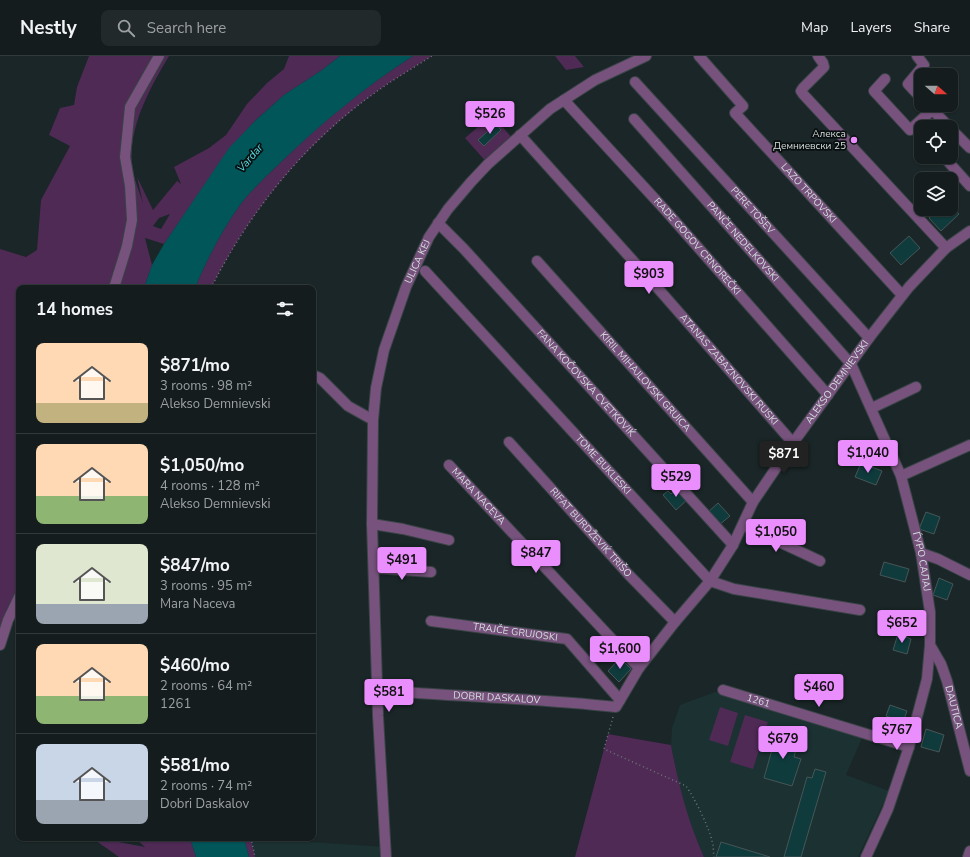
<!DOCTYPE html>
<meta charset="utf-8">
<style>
body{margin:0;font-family:"Nunito Sans",sans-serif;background:#21292a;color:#f1f3f6;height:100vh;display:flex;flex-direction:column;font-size:15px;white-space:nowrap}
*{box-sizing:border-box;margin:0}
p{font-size:13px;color:#9da1a4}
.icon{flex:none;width:22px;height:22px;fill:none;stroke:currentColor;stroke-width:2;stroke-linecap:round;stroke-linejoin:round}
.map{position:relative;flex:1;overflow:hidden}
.details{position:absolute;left:16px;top:229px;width:300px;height:556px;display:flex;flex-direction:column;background:#141c1d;border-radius:8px;box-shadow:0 1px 3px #0004,0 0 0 1px #333a3b}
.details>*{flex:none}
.needle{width:26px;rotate:110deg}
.controls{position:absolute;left:914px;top:12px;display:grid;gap:8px}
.controls a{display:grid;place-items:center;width:44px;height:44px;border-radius:8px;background:#141c1d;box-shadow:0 1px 3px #0004,0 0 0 1px #333a3b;font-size:20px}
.price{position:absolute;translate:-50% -34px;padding:0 9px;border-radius:4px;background:#ea8dfd;color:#111;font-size:13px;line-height:26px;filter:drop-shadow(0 1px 2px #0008)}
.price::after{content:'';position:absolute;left:50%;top:24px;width:12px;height:9px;margin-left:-6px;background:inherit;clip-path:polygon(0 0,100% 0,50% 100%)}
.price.current{background:#222;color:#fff}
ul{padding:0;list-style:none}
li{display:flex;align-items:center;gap:12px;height:100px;padding:0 20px}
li+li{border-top:1px solid #333a3b}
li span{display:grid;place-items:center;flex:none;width:112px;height:80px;border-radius:8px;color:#555}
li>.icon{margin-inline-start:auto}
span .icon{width:48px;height:48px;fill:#fffc;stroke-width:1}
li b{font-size:17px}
h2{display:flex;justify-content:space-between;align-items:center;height:48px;padding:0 20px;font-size:17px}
header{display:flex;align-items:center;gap:24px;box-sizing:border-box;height:56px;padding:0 20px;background:#141c1d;border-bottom:1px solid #333a3b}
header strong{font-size:19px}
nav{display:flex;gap:22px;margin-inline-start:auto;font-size:14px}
.search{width:280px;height:36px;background:#21292a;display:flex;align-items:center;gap:10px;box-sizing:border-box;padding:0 14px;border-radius:8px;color:#9da1a4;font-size:15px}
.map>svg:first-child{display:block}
</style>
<header>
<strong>Nestly</strong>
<div class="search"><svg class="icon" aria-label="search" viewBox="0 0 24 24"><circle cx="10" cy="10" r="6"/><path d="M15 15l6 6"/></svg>Search here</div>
<nav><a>Map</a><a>Layers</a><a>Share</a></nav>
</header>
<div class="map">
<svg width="970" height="801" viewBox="0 0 970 801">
<rect width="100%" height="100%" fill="#1a2627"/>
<!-- built -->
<path fill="#1b3132" d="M715 636 862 682 846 719 889 735 858 801H704L693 777 681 738 671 689 672 672 680 649Z
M251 782 386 791V801H255Z"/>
<!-- green -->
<path fill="#4e2a55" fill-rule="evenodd" d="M89 0H169C149 34 126 74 133 115 135 126 140 137 143 147L137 121 153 154 177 125 181 128 174 111 209 92 226 79 247 48 267 27 284 13 289 0H340L322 14 284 39 256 64 229 93 164 188 145 182 152 209 144 232H19V536L0 571V193L26 201 37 194 41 144 70 90 49 79 60 52 74 49 77 31ZM170 158 161 173 153 170 159 162Z
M413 0H432C413 12 394 23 376 36 305 87 250 155 211 232H195C207 203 222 174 240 149 252 133 268 119 282 105 322 66 366 30 413 0Z
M555 0H575L584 11 566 14Z
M492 59 514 84 488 108 465 82Z
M720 651 738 657 728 690 709 684Z
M745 659 768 666 753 713 730 706Z
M608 678 671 689C679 730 687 763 704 801H575Z
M92 782 108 784 145 791 135 782H190L196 801H119Z
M244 782H251L255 801H249Z"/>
<!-- water -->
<path fill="#01565a" d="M340 0H413C366 30 323 66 282 105 268 119 252 133 240 149 222 174 207 203 195 232H144L152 209 164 188 229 92 256 64 284 39 322 14Z
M190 782H244L249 801H196Z"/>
<!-- building -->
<path fill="#0f3b3d" stroke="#485556" d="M496 68 501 74 484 90 478 84Z
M951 149 959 158 941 175 929 162 939 153H951Z
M909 180 920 192 901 209 890 197Z
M861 407 882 415 876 429 855 421Z
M677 432 688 443 676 454 663 439 668 435 671 438Z
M718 447 730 460 719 469 707 457Z
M926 456 940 461 934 478 919 473Z
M884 506 909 513 905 526 880 519Z
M939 522 953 528 947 544 933 539Z
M898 578 911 583 907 598 893 594Z
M620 602 631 613 619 626 608 615Z
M890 649 907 655 903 666 886 660Z
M926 673 944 679 939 696 921 691Z
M777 676 799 682 794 701 801 703 792 730 764 722Z
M815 713 826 716 801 801H784L807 721 812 722Z
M721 786 770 801H716Z"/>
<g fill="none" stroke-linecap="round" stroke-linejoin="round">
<!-- minor casing -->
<g stroke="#384344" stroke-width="12">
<g id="minor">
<path id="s1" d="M699 0 743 50 735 57 902 239"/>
<path d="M818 0 823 7 824 11 803 32 801 35 803 38 946 192"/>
<path d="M917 0 924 9 908 28 921 42"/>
<path d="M885 23 874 35 910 74 932 54"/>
<path id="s2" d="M635 26 869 282"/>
<path id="s3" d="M564 44 666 155 828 339"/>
<path d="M928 49 949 71"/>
<path id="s4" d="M634 63 851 308 901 420 921 497 930 556V589L927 623 909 691 888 753 866 801"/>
<path d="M951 73 970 92"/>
<path id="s5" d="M520 79 662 237 793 387"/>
<path d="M944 101 970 130"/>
<path id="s6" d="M438 167 464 193 733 489"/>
<path id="s7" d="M537 205 753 446"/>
<path id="s8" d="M425 215 710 525 734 533 860 554"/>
<path d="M114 232 127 190 132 164 130 130 125 101 130 51 159 0"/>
<path d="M313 319 320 322 348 350 373 364"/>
<path d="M872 352 916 331"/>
<path id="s9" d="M509 386 629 519 675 566"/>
<path id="s10" d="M449 409 639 612"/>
<path d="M901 420 970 389"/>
<path d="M372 468 403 473 449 484"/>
<path d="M743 469 820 505"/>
<path d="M921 497 938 503 970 519"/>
<path d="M374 512 431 516"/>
<path id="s11" d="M431 565 567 583 620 644"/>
<path d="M0 589 8 564 19 541"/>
<path id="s12" d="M930 589 941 608 947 625 970 715"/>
<path id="s13" d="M377 634C457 641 537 642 616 651L639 612 675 566 710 525 733 489 753 446 793 387 869 282 909 231 946 192 970 175"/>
<path id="s14" d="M723 634 909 691"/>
<path id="s15" d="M386 801 378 660 372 468 373 364 376 332 384 294 406 231 429 181 448 153 471 126 488 108 550 53 595 24 646 0"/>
<path d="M968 801 970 795"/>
</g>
</g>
<!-- path -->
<path stroke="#6c7777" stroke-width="1.5" stroke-dasharray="1 3" stroke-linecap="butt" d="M211 232C250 155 305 86 376 36 394 23 413 12 432 0
M613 661 604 693 686 730C694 741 709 771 712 785 714 790 713 796 714 801
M251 782 255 801"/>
<!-- minor -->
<use href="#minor" stroke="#76527d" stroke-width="10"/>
</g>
<!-- markers -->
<circle fill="#ea8dfd" stroke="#090e0f" stroke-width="1.5" cx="854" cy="84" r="4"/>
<g text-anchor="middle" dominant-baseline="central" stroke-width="3.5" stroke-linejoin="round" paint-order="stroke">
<!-- poi labels -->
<g font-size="10" fill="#d6dede" stroke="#090e0f" text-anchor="end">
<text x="846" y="78">Алекса<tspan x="846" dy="12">Демниевски 25</tspan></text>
</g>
<!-- street labels -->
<g font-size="10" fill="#d6dede" stroke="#090e0f">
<text stroke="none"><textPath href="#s1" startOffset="186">LAZO TRPOVSKI</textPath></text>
<text stroke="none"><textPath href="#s2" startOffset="174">PERE TOŠEV</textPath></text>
<text stroke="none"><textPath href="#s4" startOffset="164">PANČE NEDELKOVSKI</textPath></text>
<text stroke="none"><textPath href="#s3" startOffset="198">RADE GOGOV CRNOREČKI</textPath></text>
<text stroke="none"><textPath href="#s15" startOffset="603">ULICA KEJ</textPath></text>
<text stroke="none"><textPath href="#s5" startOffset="314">ATANAS ZABAZNOVSKI RUSKI</textPath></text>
<text stroke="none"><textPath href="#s7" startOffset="162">KIRIL MIHAJLOVSKI GRUICA</textPath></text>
<text stroke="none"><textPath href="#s13" startOffset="634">ALEKSO DEMNIEVSKI</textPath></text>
<text stroke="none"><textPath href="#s6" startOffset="218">FANA KOČOVSKA CVETKOVIḰ</textPath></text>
<text stroke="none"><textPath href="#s8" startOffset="263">TOME BUKLESKI</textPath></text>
<text stroke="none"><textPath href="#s10" startOffset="43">MARA NACEVA</textPath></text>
<text stroke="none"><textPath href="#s9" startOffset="122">RIFAT BURDŽEVIḰ TRIŠO</textPath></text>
<text stroke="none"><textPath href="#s4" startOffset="538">ЃУРО САЛАЈ</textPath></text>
<text stroke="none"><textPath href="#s11" startOffset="85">TRAJČE GRUJOSKI</textPath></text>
<text stroke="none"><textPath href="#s13" startOffset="120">DOBRI DASKALOV</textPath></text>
<text stroke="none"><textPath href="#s14" startOffset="37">1261</textPath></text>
<text stroke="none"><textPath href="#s12" startOffset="67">DAUTICA</textPath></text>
</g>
<!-- water labels -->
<g font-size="11" font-style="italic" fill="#53dbe3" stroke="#090e0f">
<text transform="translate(250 102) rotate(-49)">Vardar</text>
</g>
</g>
</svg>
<div class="controls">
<a><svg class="needle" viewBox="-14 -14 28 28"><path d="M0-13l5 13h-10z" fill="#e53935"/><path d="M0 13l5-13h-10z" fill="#9da1a4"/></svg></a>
<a><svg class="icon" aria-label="locate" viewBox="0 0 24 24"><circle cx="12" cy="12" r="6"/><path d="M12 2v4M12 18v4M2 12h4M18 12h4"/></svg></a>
<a><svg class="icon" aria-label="layers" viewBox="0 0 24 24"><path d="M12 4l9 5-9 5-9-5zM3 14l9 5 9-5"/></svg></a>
</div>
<b class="price" style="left:490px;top:79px">$526</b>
<b class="price" style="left:649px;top:239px">$903</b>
<b class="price" style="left:868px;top:418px">$1,040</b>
<b class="price current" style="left:784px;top:419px">$871</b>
<b class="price" style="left:676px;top:442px">$529</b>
<b class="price" style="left:776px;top:497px">$1,050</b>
<b class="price" style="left:536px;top:518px">$847</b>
<b class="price" style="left:402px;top:525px">$491</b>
<b class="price" style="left:902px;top:588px">$652</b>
<b class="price" style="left:620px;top:614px">$1,600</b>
<b class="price" style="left:819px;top:652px">$460</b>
<b class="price" style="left:389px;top:657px">$581</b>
<b class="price" style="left:897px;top:695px">$767</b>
<b class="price" style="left:783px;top:704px">$679</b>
<section class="details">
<h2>14 homes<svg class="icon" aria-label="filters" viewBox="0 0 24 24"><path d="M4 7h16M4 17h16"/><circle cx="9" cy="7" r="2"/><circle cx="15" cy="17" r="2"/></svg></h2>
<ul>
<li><span style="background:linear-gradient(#ffd9b3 75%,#c2b280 0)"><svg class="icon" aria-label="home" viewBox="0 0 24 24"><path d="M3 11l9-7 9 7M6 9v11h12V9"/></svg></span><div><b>$871/mo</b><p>3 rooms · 98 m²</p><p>Alekso Demnievski</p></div></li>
<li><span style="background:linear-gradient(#ffd9b3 65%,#8fb573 0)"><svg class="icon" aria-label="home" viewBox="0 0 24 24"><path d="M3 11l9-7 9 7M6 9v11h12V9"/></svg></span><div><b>$1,050/mo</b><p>4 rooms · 128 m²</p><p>Alekso Demnievski</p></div></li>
<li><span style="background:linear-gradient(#dfe7d0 75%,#9aa5b1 0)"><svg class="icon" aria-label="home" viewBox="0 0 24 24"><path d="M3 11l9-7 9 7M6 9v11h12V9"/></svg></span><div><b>$847/mo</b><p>3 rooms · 95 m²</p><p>Mara Naceva</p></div></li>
<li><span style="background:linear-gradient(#ffd9b3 65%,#8fb573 0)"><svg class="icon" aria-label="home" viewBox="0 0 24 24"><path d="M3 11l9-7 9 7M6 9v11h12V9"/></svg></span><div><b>$460/mo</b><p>2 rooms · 64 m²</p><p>1261</p></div></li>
<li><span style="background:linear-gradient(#c9d6e8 70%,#9aa5b1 0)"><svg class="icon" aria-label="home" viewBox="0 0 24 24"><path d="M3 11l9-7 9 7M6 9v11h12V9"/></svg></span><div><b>$581/mo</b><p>2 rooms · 74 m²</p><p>Dobri Daskalov</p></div></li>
</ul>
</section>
</div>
